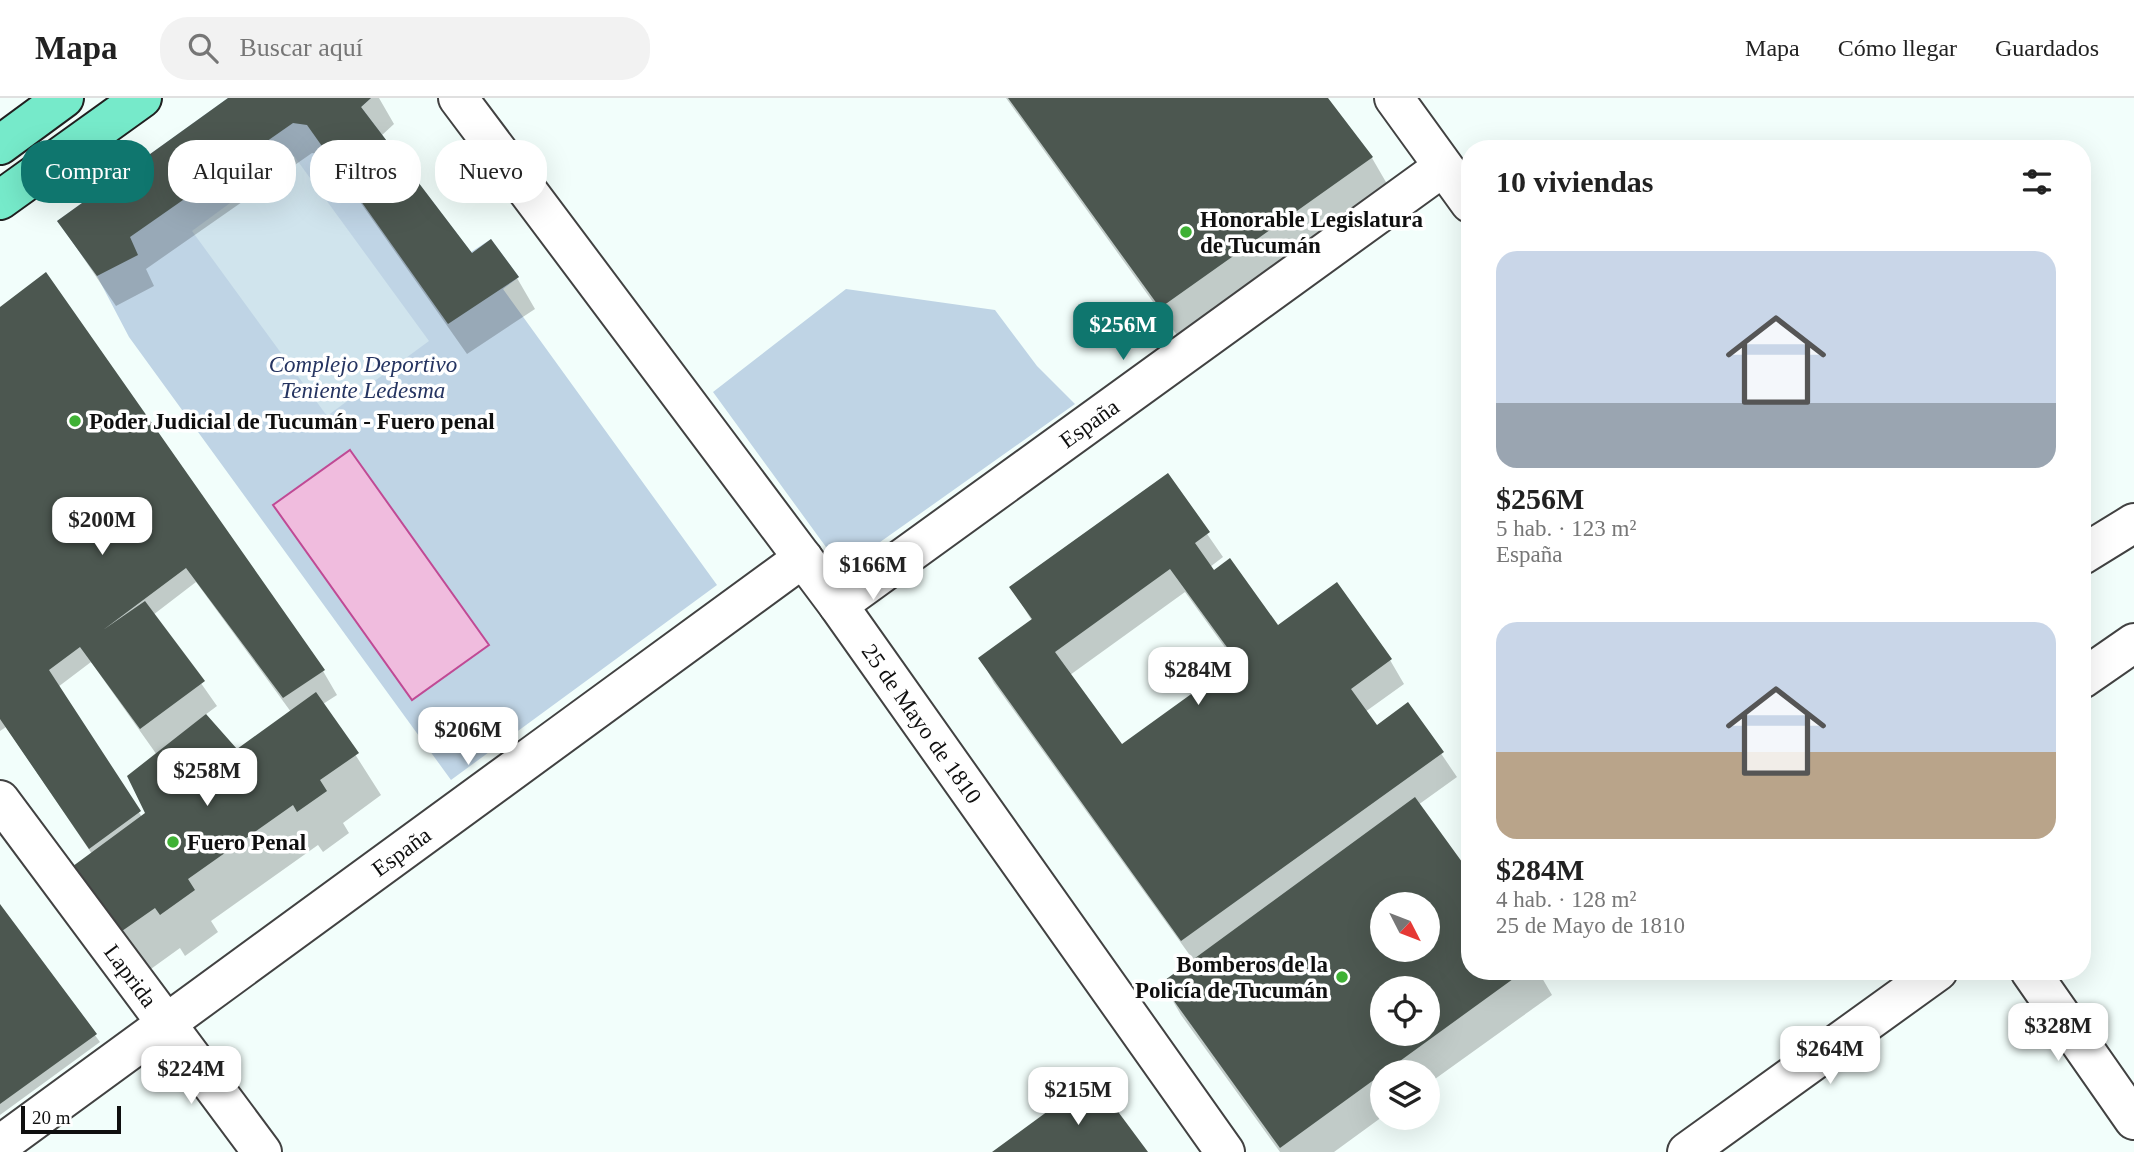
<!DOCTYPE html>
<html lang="es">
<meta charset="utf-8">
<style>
body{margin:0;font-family:Georgia,serif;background:#f2f2f2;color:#222;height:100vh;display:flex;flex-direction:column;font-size:26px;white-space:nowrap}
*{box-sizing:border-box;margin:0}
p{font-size:23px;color:#767676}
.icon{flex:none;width:38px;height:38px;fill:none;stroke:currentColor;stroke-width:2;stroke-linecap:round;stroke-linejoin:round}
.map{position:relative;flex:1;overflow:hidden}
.drawer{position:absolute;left:1461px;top:42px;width:630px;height:840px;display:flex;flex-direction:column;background:#fff;border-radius:28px;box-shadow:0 7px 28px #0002}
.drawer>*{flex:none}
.guide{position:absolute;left:21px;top:42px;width:665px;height:63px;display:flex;gap:14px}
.needle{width:46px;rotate:132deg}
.fabs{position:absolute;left:1370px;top:794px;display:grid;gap:14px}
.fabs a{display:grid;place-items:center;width:70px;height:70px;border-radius:50%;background:#fff;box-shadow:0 7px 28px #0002;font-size:35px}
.scale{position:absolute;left:21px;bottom:18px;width:100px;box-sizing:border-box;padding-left:7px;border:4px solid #0f0f0f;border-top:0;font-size:19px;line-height:24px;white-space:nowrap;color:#0f0f0f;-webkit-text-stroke:5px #fff;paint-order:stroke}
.price{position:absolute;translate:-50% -60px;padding:0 16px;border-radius:14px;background:#fff;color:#222;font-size:23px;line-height:46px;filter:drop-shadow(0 2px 4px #0008)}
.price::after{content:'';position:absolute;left:50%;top:42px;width:21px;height:16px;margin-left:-10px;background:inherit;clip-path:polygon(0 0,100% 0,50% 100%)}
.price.on{background:#0f766e;color:#fff}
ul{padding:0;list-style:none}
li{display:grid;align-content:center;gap:14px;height:371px;padding:0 35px}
li span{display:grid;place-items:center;height:217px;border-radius:21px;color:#555}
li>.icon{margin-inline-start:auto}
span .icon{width:126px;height:126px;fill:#fffc;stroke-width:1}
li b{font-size:30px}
h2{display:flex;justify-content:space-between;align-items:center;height:84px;padding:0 35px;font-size:30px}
.tag{padding:0 24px;border-radius:28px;background:#fff;box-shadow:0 7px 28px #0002;font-size:24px;line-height:63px}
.tag.on{background:#0f766e;color:#fff}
header{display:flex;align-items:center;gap:42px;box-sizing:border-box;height:98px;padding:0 35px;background:#fff;border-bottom:2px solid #e0e0e0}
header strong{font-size:33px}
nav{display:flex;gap:38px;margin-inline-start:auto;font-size:24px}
.search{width:490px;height:63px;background:#f2f2f2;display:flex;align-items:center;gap:18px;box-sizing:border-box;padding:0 24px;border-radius:28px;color:#767676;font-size:26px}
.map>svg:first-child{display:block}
</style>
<header>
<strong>Mapa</strong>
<div class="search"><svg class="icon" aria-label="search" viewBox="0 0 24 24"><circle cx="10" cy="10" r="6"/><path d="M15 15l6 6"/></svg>Buscar aquí</div>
<nav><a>Mapa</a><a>Cómo llegar</a><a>Guardados</a></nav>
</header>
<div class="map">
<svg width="2134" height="1054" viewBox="0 0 2134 1054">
<rect width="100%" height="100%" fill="#f2fefb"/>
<!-- green -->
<path fill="#bfd4e5" d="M228 0H371L361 9 471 154 491 141 519 179 503 191 717 487 451 682 129 239 97 178 57 123Z
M846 191 995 212 1037 268 1075 306 842 471 713 294Z"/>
<!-- pitch -->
<path fill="#d0e4ed" d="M294 58 429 243 327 318 192 133Z"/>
<!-- water -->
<path fill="#f0bcde" stroke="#c04a95" stroke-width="2" d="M350 352 489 547 412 602 273 407Z"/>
<!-- shadow -->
<path fill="#0003" fill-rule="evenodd" d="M231 0H379L394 26 381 38 471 157 517 180 535 211 467 256 327 57 312 55 146 171 154 188 116 208 59 124Z
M1006 0H1326L1372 60 1390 91 1179 240Z
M0 211 323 573 337 597 323 606 381 697 343 725 349 735 323 754 318 747 211 823 218 834 185 858 180 850 137 881 92 756 6 629 0 633ZM196 484 291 614 237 653 205 617 217 608 153 517ZM91 564 157 657 147 715 142 719 58 589Z
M1167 378 1223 459 1210 469 1277 529 1390 562 1404 586 1365 614 1377 630 1408 607 1457 679 1418 707 1470 778V873H1538L1552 897 1428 986V975H1382V1019L1334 1054H1280L1181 917 1163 886 1194 863 994 585 981 561 1032 523 1012 490ZM1185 494 1237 566 1122 649 1070 577ZM1382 807H1428V852H1382ZM1382 891H1428V936H1382Z
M0 808 100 944 0 1017Z"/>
<!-- building -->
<path fill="#4c5750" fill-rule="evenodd" d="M228 0H371L361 9 472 155 491 141 519 179 448 226 307 27 293 25 130 139 138 157 97 178 57 123Z
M1008 0H1328L1373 59 1160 210Z
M46 174 325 572 283 600 186 470 103 532 145 503 205 583 140 631 80 549 49 572 141 713 89 751 0 621V209Z
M1168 375 1210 434 1195 445 1214 472 1230 460 1278 527 1337 484 1392 561 1351 591 1377 627 1408 604 1444 654 1181 843 978 560 1032 521 1009 489ZM1170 471 1237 563 1122 646 1055 554Z
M316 594 359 655 320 682 327 693 297 714 293 707 188 781 195 792 160 817 155 810 112 840 65 774 145 715 127 678 206 616 237 651Z
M1415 699 1470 775V873H1524L1280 1050 1161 885ZM1382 807H1428V852H1382ZM1382 891H1428V936H1382Z
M0 806 97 936 0 1006Z
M1093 980 1148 1054H992Z"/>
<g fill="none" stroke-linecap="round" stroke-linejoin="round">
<!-- minor casing -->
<g stroke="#424242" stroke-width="42">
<g id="minor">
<path id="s1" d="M458 0 838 507 1225 1054"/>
<path d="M1394 0 1470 105"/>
<path d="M2082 457 2134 425"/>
<path id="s2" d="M838 507 1443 69"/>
<path d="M2082 581 2134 545"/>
<path id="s3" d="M0 702 262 1054"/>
<path d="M2030 873 2134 1022"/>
<path id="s4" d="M0 1047 803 460"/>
<path d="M1687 1054 1938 873"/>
</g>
</g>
<!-- major casing -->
<g stroke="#202020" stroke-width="42">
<path id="major" d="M0 47 64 0
M0 102 142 0"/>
</g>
<!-- minor -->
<use href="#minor" stroke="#fff" stroke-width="38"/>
<!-- major -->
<use href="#major" stroke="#76eaca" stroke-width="38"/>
</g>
<!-- markers -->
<g fill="#3fb135" stroke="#fff" stroke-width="2.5">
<circle cx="1186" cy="134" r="7"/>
<circle cx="75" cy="323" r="7"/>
<circle cx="173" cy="744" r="7"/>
<circle cx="1342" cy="879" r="7"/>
</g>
<g text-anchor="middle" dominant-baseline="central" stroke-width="7" stroke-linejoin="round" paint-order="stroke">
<!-- poi labels -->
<g font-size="23" font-weight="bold" fill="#0f0f0f" stroke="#fff" text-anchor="start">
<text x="1200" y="121">Honorable Legislatura<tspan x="1200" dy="26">de Tucumán</tspan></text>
<text x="89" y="323">Poder Judicial de Tucumán - Fuero penal</text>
<text x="187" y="744">Fuero Penal</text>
<text x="1328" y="866" text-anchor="end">Bomberos de la<tspan x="1328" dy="26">Policía de Tucumán</tspan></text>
</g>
<!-- park labels -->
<g font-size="23" font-style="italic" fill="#253461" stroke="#fff">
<text x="363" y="266">Complejo Deportivo<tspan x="363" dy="26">Teniente Ledesma</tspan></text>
</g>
<!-- street labels -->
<g font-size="23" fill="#0f0f0f" stroke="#fff">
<text stroke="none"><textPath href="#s2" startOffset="310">España</textPath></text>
<text stroke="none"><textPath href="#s1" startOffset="779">25 de Mayo de 1810</textPath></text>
<text stroke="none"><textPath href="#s4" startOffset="497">España</textPath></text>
<text stroke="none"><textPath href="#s3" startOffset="219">Laprida</textPath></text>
</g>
</g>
</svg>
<div class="fabs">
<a><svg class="needle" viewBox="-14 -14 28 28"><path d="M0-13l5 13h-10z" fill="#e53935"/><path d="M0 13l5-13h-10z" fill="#767676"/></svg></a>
<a><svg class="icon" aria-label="locate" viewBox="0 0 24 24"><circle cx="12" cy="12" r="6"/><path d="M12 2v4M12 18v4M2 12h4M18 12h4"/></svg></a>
<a><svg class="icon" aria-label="layers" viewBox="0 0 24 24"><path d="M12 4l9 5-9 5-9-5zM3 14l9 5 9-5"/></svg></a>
</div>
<div class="scale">20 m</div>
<b class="price on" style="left:1123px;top:264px">$256M</b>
<b class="price" style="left:102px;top:459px">$200M</b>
<b class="price" style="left:873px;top:504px">$166M</b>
<b class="price" style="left:1198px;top:609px">$284M</b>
<b class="price" style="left:468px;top:669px">$206M</b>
<b class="price" style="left:207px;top:710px">$258M</b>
<b class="price" style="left:2058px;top:965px">$328M</b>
<b class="price" style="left:1830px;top:988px">$264M</b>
<b class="price" style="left:191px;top:1008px">$224M</b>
<b class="price" style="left:1078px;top:1029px">$215M</b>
<div class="guide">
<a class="tag on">Comprar</a>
<a class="tag">Alquilar</a>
<a class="tag">Filtros</a>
<a class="tag">Nuevo</a>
</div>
<section class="drawer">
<h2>10 viviendas<svg class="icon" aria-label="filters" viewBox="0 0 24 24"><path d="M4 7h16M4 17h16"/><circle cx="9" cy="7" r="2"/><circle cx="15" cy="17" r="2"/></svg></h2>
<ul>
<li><span style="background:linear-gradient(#c9d6e8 70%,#9aa5b1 0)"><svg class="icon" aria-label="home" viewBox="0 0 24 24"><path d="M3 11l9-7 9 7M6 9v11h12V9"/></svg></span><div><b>$256M</b><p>5 hab. · 123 m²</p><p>España</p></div></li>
<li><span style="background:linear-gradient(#c9d6e8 60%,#b9a48a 0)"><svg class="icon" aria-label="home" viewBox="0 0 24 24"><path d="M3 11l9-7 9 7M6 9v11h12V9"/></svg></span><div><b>$284M</b><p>4 hab. · 128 m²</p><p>25 de Mayo de 1810</p></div></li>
</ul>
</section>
</div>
